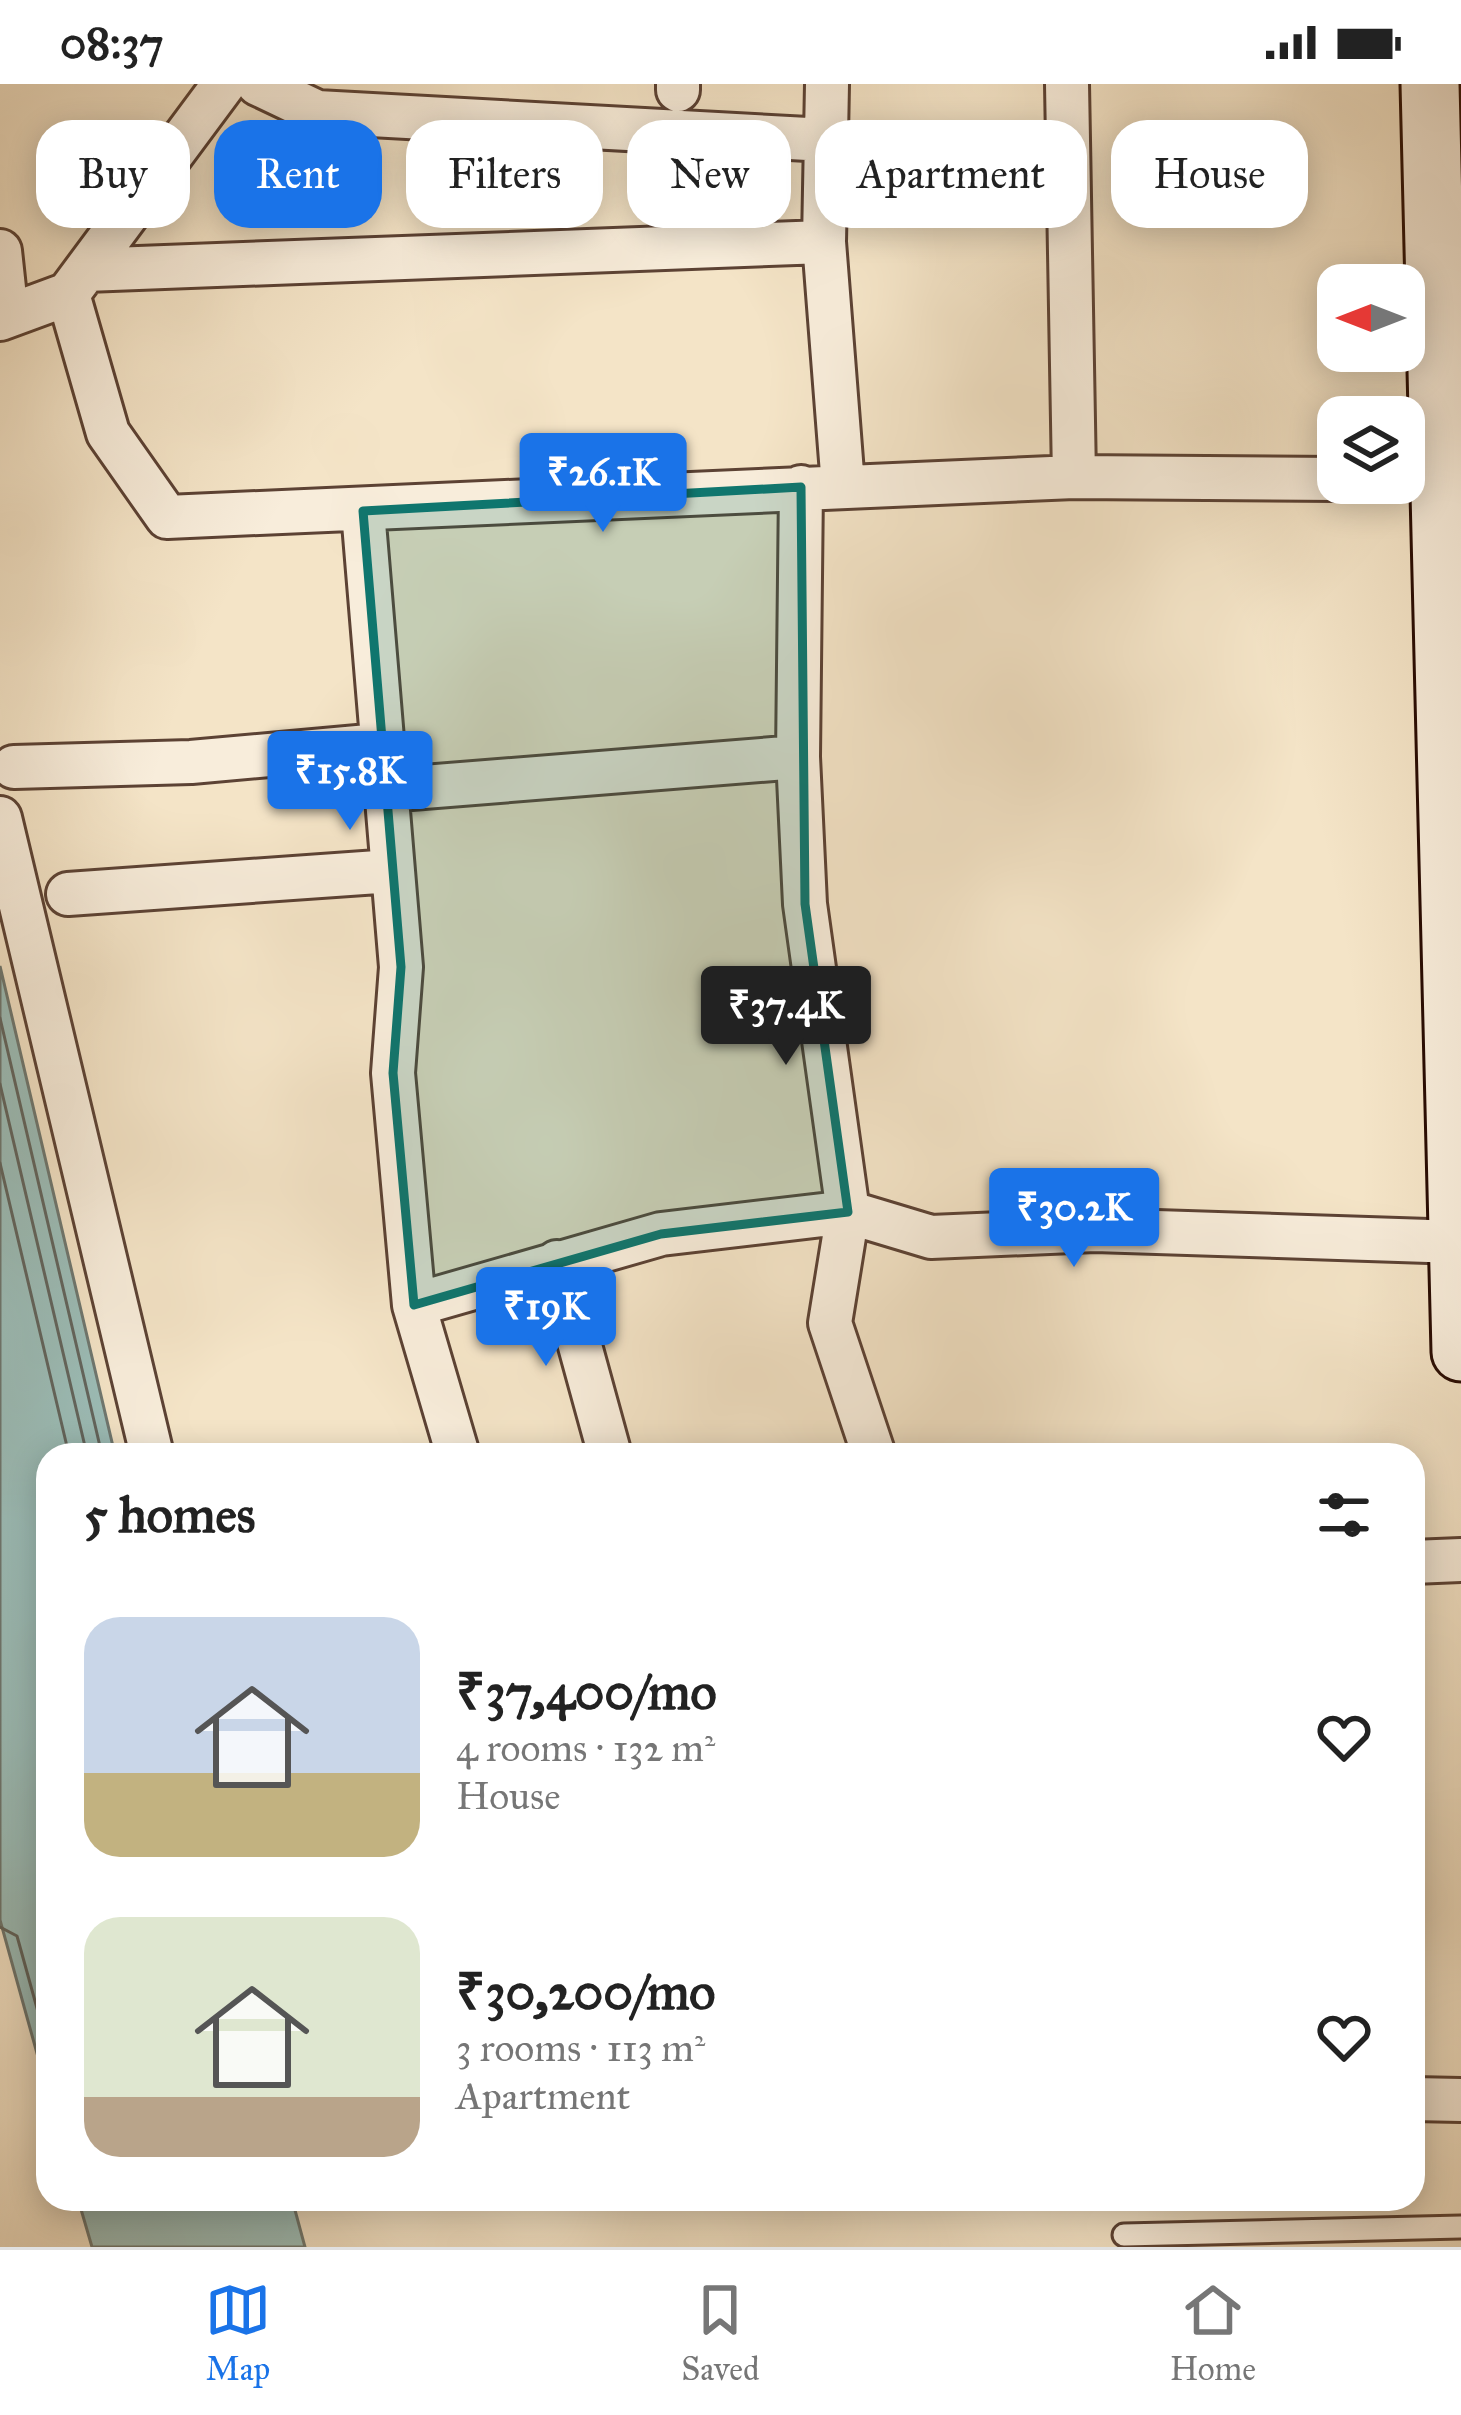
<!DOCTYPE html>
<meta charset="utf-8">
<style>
body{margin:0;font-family:"IM FELL Great Primer",serif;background:#f6f6f6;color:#222;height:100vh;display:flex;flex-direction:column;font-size:45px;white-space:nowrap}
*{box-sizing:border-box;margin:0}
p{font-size:39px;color:#767676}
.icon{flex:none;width:66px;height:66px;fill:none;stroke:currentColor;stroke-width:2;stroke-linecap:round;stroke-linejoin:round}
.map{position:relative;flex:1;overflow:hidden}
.side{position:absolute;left:36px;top:1359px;width:1389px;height:768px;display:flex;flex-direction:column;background:#fff;border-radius:36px;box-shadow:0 6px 30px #0003}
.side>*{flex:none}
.guide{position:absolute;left:36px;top:36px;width:1389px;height:108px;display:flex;gap:24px}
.needle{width:78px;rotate:270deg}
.tools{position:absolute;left:1317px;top:180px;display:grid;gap:24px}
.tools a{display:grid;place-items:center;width:108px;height:108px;border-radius:24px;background:#fff;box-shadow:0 6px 30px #0003;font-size:60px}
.price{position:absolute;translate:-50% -102px;padding:0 27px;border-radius:12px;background:#1a73e8;color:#fff;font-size:39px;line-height:78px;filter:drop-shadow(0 3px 6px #0008)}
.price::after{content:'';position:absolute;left:50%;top:72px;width:36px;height:27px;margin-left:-18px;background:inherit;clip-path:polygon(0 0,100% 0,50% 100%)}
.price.selected{background:#222;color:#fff}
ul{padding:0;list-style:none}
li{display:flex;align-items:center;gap:36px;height:300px;padding:0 48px}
li span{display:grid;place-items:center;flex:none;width:336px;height:240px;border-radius:36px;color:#555}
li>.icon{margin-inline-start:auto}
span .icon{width:144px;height:144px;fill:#fffc;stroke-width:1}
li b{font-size:51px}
h2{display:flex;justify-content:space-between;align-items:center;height:144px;padding:0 48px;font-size:51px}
.chip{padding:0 42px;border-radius:36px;background:#fff;box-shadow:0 6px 30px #0003;font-size:42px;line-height:108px}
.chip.selected{background:#1a73e8;color:#fff}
.status{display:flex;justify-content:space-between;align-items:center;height:84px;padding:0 60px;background:#fff;direction:ltr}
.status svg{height:33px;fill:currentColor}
.menu{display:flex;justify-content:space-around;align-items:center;height:168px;border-top:3px solid #e0e0e0;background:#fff;font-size:33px;color:#767676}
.menu a{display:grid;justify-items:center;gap:6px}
.menu .selected{color:#1a73e8}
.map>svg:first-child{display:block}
</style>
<div class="status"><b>08:37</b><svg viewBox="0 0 49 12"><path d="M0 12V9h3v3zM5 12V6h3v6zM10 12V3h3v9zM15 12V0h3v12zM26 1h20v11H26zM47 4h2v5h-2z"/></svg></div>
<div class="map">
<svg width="1461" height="2163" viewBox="0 0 1461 2163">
<rect width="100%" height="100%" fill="#f4e4c7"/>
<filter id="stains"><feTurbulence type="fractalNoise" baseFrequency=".00167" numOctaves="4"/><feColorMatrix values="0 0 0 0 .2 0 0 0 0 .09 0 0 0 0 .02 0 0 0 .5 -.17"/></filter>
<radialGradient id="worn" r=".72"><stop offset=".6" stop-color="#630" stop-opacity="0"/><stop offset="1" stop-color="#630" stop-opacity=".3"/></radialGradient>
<!-- water -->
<path fill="#9cbeb9" stroke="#6e7770" stroke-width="3" d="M0 882 115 1371H48V2009L0 1836Z
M78 2115H292L305 2163H92Z"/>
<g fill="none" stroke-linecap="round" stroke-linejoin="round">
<!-- shore -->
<path stroke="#62655e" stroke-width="3" d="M0 934 102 1371
M0 1000 87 1371
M0 1079 69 1371
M0 1843 17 1852 48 1964"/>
<!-- service casing -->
<g stroke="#5c4234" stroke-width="27">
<path id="service" d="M1124 2151 1461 2143"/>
</g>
<!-- minor casing -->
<g stroke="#5c4234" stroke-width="48">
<path id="minor" d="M258 0 317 28 826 56
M678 0V6
M827 0 824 158 843 402
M1067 0 1074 393
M0 167 7 232
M86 186 824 158
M68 210 108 349 167 433 1074 393 1338 395
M0 235 68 210 224 0
M363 427 401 883 393 989 414 1221 661 1150 848 1128 805 820 798 673 801 403
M14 683 191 678 380 661
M386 706 798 673
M0 734 152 1371
M68 810 392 787
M557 1178 610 1371
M414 1221 458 1371
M874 1371 830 1239 848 1128 931 1153 1095 1146 1459 1158
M1413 1478 1461 1476
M1413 2015 1461 2016"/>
</g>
<!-- secondary casing -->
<g stroke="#290c03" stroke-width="63">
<path id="secondary" d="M1430 0 1461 1268"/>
</g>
<!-- service -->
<use href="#service" stroke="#f8eddb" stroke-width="21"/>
<!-- minor -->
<use href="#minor" stroke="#f8eddb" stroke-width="42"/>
<!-- secondary -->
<use href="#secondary" stroke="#f8eddb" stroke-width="57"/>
</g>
<!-- marked area -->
<path fill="#0f766e" fill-opacity="0.2" stroke="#0f766e" stroke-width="9" stroke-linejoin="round" d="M801 403 805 820 848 1128 661 1150 414 1221 393 989 401 883 363 427Z"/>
<rect width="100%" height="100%" filter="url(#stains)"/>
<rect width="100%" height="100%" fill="url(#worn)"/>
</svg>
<div class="tools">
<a><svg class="needle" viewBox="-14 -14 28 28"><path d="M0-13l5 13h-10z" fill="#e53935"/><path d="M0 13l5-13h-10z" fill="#767676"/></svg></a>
<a><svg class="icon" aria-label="layers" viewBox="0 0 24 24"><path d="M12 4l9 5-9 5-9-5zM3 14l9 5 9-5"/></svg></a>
</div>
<b class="price" style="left:603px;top:451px">₹26.1K</b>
<b class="price" style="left:350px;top:749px">₹15.8K</b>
<b class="price selected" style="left:786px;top:984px">₹37.4K</b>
<b class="price" style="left:1074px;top:1186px">₹30.2K</b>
<b class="price" style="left:546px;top:1285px">₹19K</b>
<div class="guide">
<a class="chip">Buy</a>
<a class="chip selected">Rent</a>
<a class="chip">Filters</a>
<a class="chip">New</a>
<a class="chip">Apartment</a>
<a class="chip">House</a>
</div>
<section class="side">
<h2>5 homes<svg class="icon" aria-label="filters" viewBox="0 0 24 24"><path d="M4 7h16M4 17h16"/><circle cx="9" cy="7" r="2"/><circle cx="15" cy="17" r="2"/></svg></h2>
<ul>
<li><span style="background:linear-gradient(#c9d6e8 65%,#c2b280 0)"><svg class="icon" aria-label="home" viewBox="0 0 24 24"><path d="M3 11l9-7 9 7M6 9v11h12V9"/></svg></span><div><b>₹37,400/mo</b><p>4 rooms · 132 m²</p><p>House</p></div><svg class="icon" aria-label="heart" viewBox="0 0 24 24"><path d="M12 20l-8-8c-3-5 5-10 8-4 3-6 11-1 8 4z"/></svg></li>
<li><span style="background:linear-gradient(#dfe7d0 75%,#b9a48a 0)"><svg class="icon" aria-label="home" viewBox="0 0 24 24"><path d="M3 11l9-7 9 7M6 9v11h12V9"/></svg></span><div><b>₹30,200/mo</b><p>3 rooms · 113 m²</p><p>Apartment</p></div><svg class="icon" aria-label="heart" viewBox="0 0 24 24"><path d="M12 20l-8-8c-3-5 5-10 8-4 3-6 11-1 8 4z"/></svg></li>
</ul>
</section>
</div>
<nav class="menu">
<a class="selected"><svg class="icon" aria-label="map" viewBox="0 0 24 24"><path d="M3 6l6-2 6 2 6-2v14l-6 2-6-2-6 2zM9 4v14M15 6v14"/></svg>Map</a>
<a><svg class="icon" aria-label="saved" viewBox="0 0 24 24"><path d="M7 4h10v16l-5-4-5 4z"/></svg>Saved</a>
<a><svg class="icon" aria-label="home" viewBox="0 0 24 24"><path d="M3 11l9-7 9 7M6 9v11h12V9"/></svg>Home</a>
</nav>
